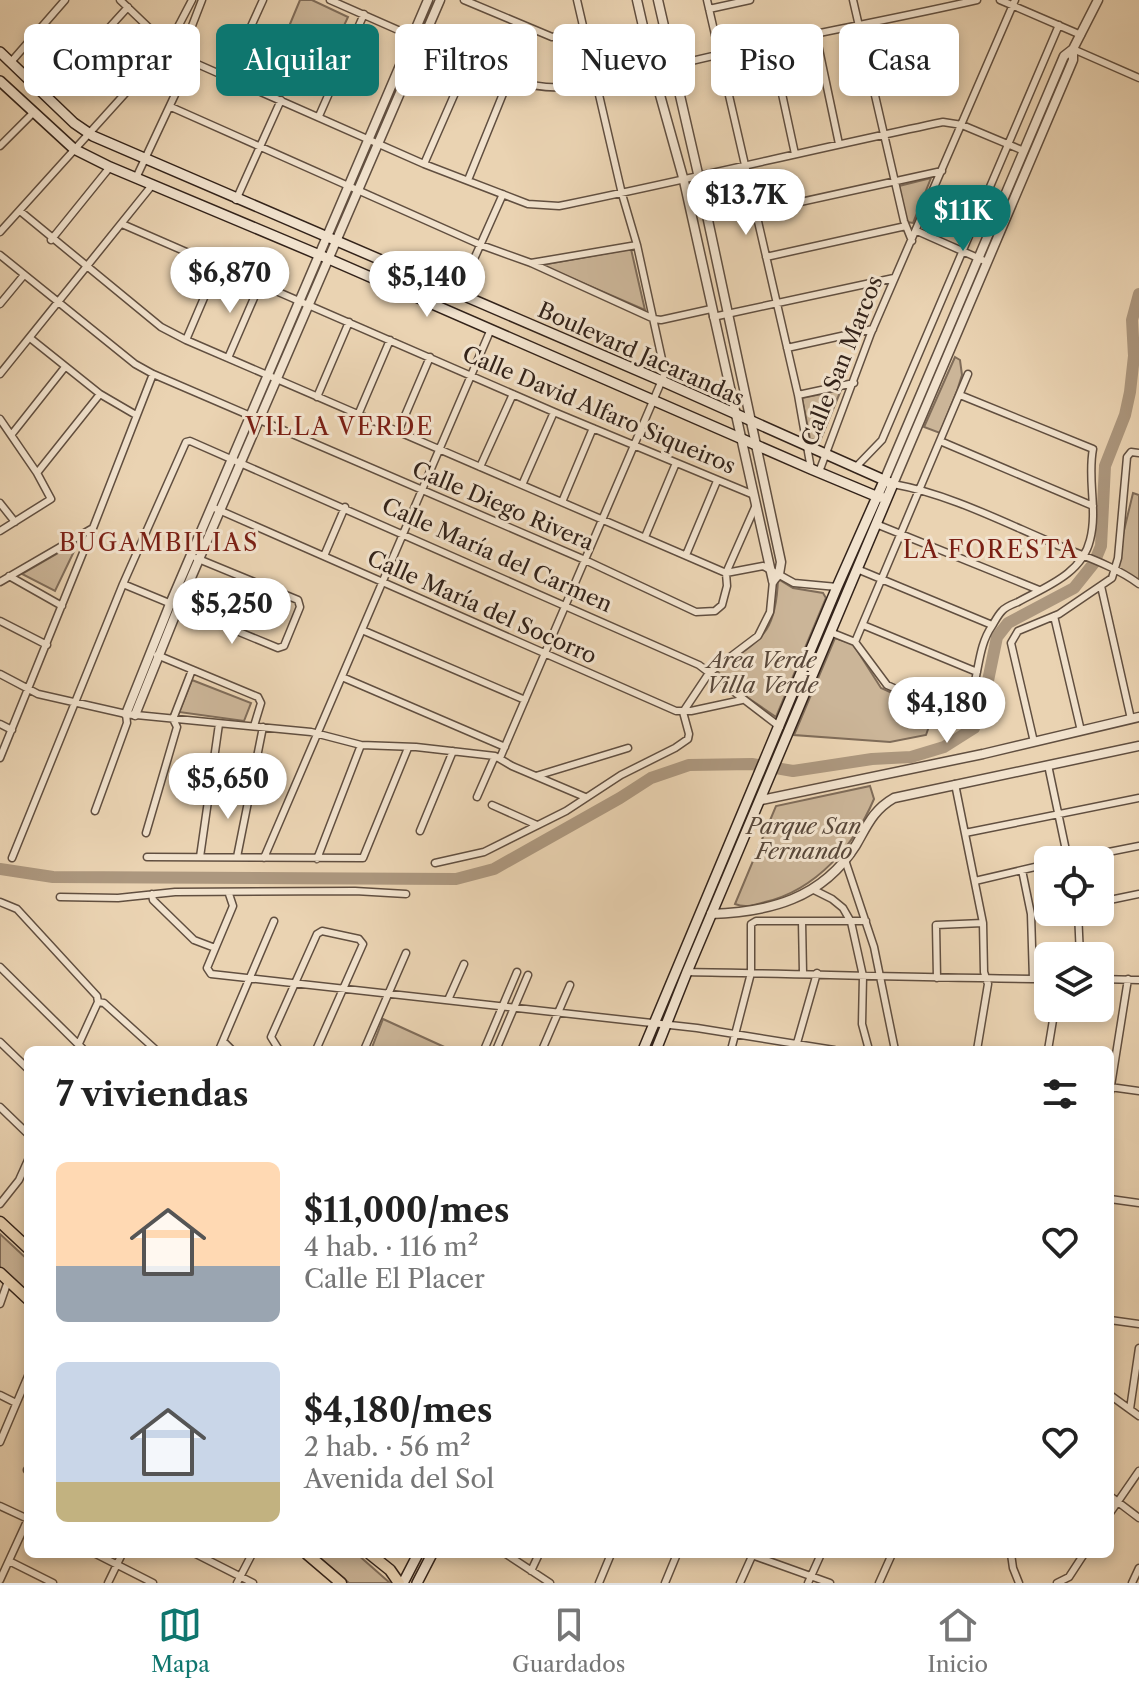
<!DOCTYPE html>
<html lang="es">
<meta charset="utf-8">
<style>
body{margin:0;font-family:"Libre Caslon Text",serif;background:#f2f2f2;color:#222;height:100vh;display:flex;flex-direction:column;font-size:30px;white-space:nowrap}
*{box-sizing:border-box;margin:0}
p{font-size:26px;color:#767676}
.icon{flex:none;width:44px;height:44px;fill:none;stroke:currentColor;stroke-width:2;stroke-linecap:round;stroke-linejoin:round}
.map{position:relative;flex:1;overflow:hidden}
.sheet{position:absolute;left:24px;top:1046px;width:1090px;height:512px;display:flex;flex-direction:column;background:#fff;border-radius:12px;box-shadow:0 4px 12px #0003}
.sheet>*{flex:none}
.hud{position:absolute;left:24px;top:24px;width:1092px;height:72px;display:flex;gap:16px}
.tools{position:absolute;left:1034px;top:846px;display:grid;gap:16px}
.tools a{display:grid;place-items:center;width:80px;height:80px;border-radius:12px;background:#fff;box-shadow:0 4px 12px #0003;font-size:40px}
.price{position:absolute;translate:-50% -68px;padding:0 18px;border-radius:28px;background:#fff;color:#222;font-size:26px;line-height:52px;filter:drop-shadow(0 2px 4px #0008)}
.price::after{content:'';position:absolute;left:50%;top:48px;width:24px;height:18px;margin-left:-12px;background:inherit;clip-path:polygon(0 0,100% 0,50% 100%)}
.price.current{background:#0f766e;color:#fff}
ul{padding:0;list-style:none}
li{display:flex;align-items:center;gap:24px;height:200px;padding:0 32px}
li span{display:grid;place-items:center;flex:none;width:224px;height:160px;border-radius:12px;color:#555}
li>.icon{margin-inline-start:auto}
span .icon{width:96px;height:96px;fill:#fffc;stroke-width:1}
li b{font-size:34px}
h2{display:flex;justify-content:space-between;align-items:center;height:96px;padding:0 32px;font-size:34px}
.pill{padding:0 28px;border-radius:12px;background:#fff;box-shadow:0 4px 12px #0003;font-size:28px;line-height:72px}
.pill.current{background:#0f766e;color:#fff}
.dock{display:flex;justify-content:space-around;align-items:center;height:112px;border-top:2px solid #e0e0e0;background:#fff;font-size:22px;color:#767676}
.dock a{display:grid;justify-items:center;gap:4px}
.dock .current{color:#0f766e}
.map>svg:first-child{display:block}
</style>
<div class="map">
<svg width="1139" height="1583" viewBox="0 0 1139 1583">
<rect width="100%" height="100%" fill="#ead3b2"/>
<filter id="stains"><feTurbulence type="fractalNoise" baseFrequency=".0025" numOctaves="4"/><feColorMatrix values="0 0 0 0 .2 0 0 0 0 .09 0 0 0 0 .02 0 0 0 .5 -.17"/></filter>
<radialGradient id="worn" r=".72"><stop offset=".6" stop-color="#630" stop-opacity="0"/><stop offset="1" stop-color="#630" stop-opacity=".3"/></radialGradient>
<!-- green -->
<path fill="#cbb598" stroke="#7f6c59" stroke-width="2" d="M300 0H312L348 17 315 88 272 67Z
M931 178 913 223 907 222 899 186Z
M631 249 645 310 541 265Z
M955 357 960 360 962 375 957 391 940 433 924 427Z
M841 390 820 441 810 439 802 398Z
M1133 493 1139 495V584L1115 568Z
M79 541 55 591 22 574Z
M778 579 793 588 823 593 826 598 776 717 741 693 717 671C760 639 776 636 778 579Z
M835 638 853 644 881 688 934 712 926 735 890 742 794 735Z
M192 680 251 703 244 721 179 712Z
M870 786 874 799C854 846 816 890 765 902 755 905 745 908 735 904L776 806Z
M383 1019 451 1050H371Z
M0 1234 28 1260V1292L0 1269Z
M315 1554H357L390 1583H349Z"/>
<g fill="none" stroke-linecap="round" stroke-linejoin="round">
<!-- river -->
<path stroke="#ac977e" stroke-width="12" d="M0 869 53 877 456 879 494 869 620 798 651 778 689 765 752 764 793 771 872 759 911 757 944 747 974 728 983 705 997 637 1008 623 1074 588 1094 563 1101 546 1105 466 1125 415 1130 392 1134 356 1132 320 1139 294"/>
<!-- minor casing -->
<g stroke="#614f40" stroke-width="9">
<path id="minor" d="M120 0 168 46 195 63 424 164 528 204 559 206C687 180 814 149 943 122L962 125 1024 151
M330 0 509 79C564 99 617 79 671 66 703 58 735 51 767 44 837 29 907 16 977 0
M464 0 552 37 584 33
M707 0 798 395 811 469
M853 0 904 221 912 241
M1000 0 1081 35
M709 9 750 0
M816 35 839 144
M771 43 795 154
M1073 49 1139 78
M11 62 65 0
M228 77 263 0
M47 96 128 7
M171 107 481 245 531 263 654 319 661 320 711 309
M319 116 364 14
M0 146 33 113
M424 164 469 61
M136 178 187 69 183 57 185 44 202 0
M468 180 509 79
M236 200 281 100
M20 211 161 327 186 340 726 573 763 566 794 583 837 587
M755 212 942 171
M122 224 554 412 754 495
M917 231 987 262
M0 232 168 46 192 0
M51 240 110 167
M0 255 135 364 153 374 585 560 696 612 715 611 722 605 727 586 726 573 756 505
M766 257 906 226
M531 263 637 245
M458 295 503 194
M0 304 24 275
M713 317 894 278
M30 338 100 394 136 415
M186 340 218 265
M787 348 873 329
M228 358 260 284
M0 374 153 184
M798 395 854 383
M317 397 349 322
M358 415 390 340
M0 419 37 473 51 499 0 531
M398 432 430 357
M12 434 65 367
M940 441 1093 506
M480 467 513 394
M855 468 882 440 1059 25
M819 472 871 333 1015 0
M37 473 100 394
M893 484C949 494 1003 522 1055 544 1083 556 1115 566 1139 584
M522 485 554 412
M562 502 593 428
M0 503 15 522
M212 507 676 711H691L742 700
M876 524 1039 590
M645 537 676 463
M686 555 717 481
M324 556 345 507
M857 569 992 625
M9 576 62 606
M0 582 93 528 153 374
M123 584 278 648 284 646 300 607 298 600 196 558
M1101 586 1131 719
M1054 616 1081 731
M0 621 47 645
M863 625 977 672
M362 630 525 700
M830 632 855 642
M855 642 887 685 958 716C982 692 973 653 992 626 995 621 998 615 1002 611 1005 607 1013 604 1018 602 1045 587 1082 574 1090 540 1098 510 1087 479 1093 449L960 395
M855 642 968 374
M157 655 258 697 261 703 254 726
M0 674 38 694 126 714 311 732 361 745 416 747 495 756 512 766 585 797
M342 677 505 747
M0 724 12 730
M1034 742 1011 643 1018 631 1059 614 1112 578 1118 558 1127 457 1131 452 1139 453
M0 758 93 528
M500 758 665 373 637 245 622 194 577 0
M1048 765 1068 860
M536 776 628 748
M955 784 983 923 984 972 988 984 977 1050
M477 797 495 756
M492 805 537 825
M95 811 127 723 126 714
M420 831 453 751
M146 833 177 727 173 719 192 670
M965 833 1139 798
M147 857 363 858 408 748
M200 857 219 724
M237 857 263 727
M12 858 123 584 186 442 190 441 699 665 780 727
M264 858 491 329
M317 859 361 745
M845 860 874 947 895 1050
M1068 860 1139 846
M435 863 484 852 566 811 621 775 675 748 688 739 689 734 683 712 709 673 758 636 770 612 773 581
M1022 870 1031 914 1033 979
M975 881 1048 864
M812 889 832 899 843 908 851 922 863 976 862 1024 869 1050
M152 894 153 900 194 940 215 948
M229 894 233 906 207 968 211 974 697 1028 834 1050
M60 897 118 898 175 892 355 891 406 894
M0 902 17 909 97 996 98 1002 104 1003 156 1050
M1100 902 1139 894
M1078 912 1080 956
M802 921 803 973
M0 967 84 1050
M687 972C807 974 927 978 1048 979
M937 978 936 925 983 923
M1100 979 1139 980
M448 1000 464 964
M223 1041 232 1050
M0 1042 28 1069
M76 1050 98 1002
M219 1050 274 921
M279 1050 271 1037 317 934 322 931 359 939 363 944 316 1050
M364 1050 406 953
M484 1050 517 972
M496 1050 528 975
M542 1050 570 985
M731 1050 751 973V924L756 921H866
M795 1050 817 973
M1048 1050 1055 1008
M1110 1087 1139 1091
M1110 1092 1128 979
M0 1107 28 1134
M1110 1199 1139 1203
M0 1204 19 1180 28 1160
M0 1304 8 1281
M1110 1320 1139 1324
M0 1395 16 1403
M1110 1395 1139 1416
M1130 1409 1139 1348
M0 1442 28 1376
M27 1470H28
M1110 1496 1139 1518
M0 1506 28 1519
M1110 1513 1139 1471
M96 1554 153 1583
M196 1554 253 1583
M506 1554 550 1583
M749 1554 830 1583
M1011 1554 1013 1568 1019 1583
M9 1561 53 1583
M531 1571 539 1554
M0 1580 28 1519
M108 1583 122 1554
M237 1583 252 1554
M599 1583 611 1554
M665 1583 677 1554
M740 1583 753 1554
M808 1583 821 1554
M879 1583 892 1554
M1057 1583 1069 1577 1084 1554
M1132 1583 1139 1568"/>
</g>
<!-- tertiary casing -->
<g stroke="#614f40" stroke-width="11">
<path id="tertiary" d="M637 0 653 70 684 181 773 581
M658 0 699 178 781 562 779 574 773 581
M884 481 1064 56 1073 49
M893 484 1073 60V49L1098 0
M126 714 170 604 428 0
M135 715 178 608 440 0
M761 800 983 754 1139 717
M711 914C769 912 822 899 856 845 867 826 873 810 894 798L1139 746"/>
</g>
<!-- secondary casing -->
<g stroke="#33231a" stroke-width="12">
<path id="secondary" d="M0 52 74 123 93 136 662 381 893 484 687 972 656 1050
M0 81 74 149 110 167 329 259 811 469 878 497 887 498
M643 1050 837 587 884 481
M403 1583 418 1554
M417 1583 432 1554"/>
</g>
<!-- primary casing -->
<g stroke="#33231a" stroke-width="13">
<path id="primary" d="M0 1222 28 1248
M0 1273 28 1299
M307 1554 341 1583
M370 1554 390 1570 399 1583"/>
</g>
<!-- minor -->
<use href="#minor" stroke="#f1e2cd" stroke-width="6"/>
<!-- tertiary -->
<use href="#tertiary" stroke="#f1e2cd" stroke-width="8"/>
<!-- secondary -->
<use href="#secondary" stroke="#f1e2cd" stroke-width="9"/>
<!-- primary -->
<use href="#primary" stroke="#ead3b2" stroke-width="10"/>
</g>
<g text-anchor="middle" dominant-baseline="central" stroke-width="6" stroke-linejoin="round" paint-order="stroke">
<!-- street labels -->
<g font-size="22" fill="#33231a" stroke="#f1e2cd">
<text transform="translate(641 354) rotate(24)">Boulevard Jacarandas</text>
<text transform="translate(842 361) rotate(-68)">Calle San Marcos</text>
<text transform="translate(599 410) rotate(23)">Calle David Alfaro Siqueiros</text>
<text transform="translate(503 506) rotate(23)">Calle Diego Rivera</text>
<text transform="translate(497 555) rotate(24)">Calle María del Carmen</text>
<text transform="translate(482 607) rotate(24)">Calle María del Socorro</text>
</g>
<!-- park labels -->
<g font-size="22" font-style="italic" fill="#59483a" stroke="#f1e2cd">
<text x="762" y="660">Area Verde<tspan x="762" dy="25">Villa Verde</tspan></text>
<text x="804" y="826">Parque San<tspan x="804" dy="25">Fernando</tspan></text>
</g>
<!-- neighbourhood labels -->
<g font-size="24" letter-spacing="2" fill="#7a1f14" stroke="#f1e2cd">
<text x="340" y="426">VILLA VERDE</text>
<text x="159" y="542">BUGAMBILIAS</text>
<text x="991" y="549">LA FORESTA</text>
</g>
</g>
<rect width="100%" height="100%" filter="url(#stains)"/>
<rect width="100%" height="100%" fill="url(#worn)"/>
</svg>
<div class="tools">
<a><svg class="icon" aria-label="locate" viewBox="0 0 24 24"><circle cx="12" cy="12" r="6"/><path d="M12 2v4M12 18v4M2 12h4M18 12h4"/></svg></a>
<a><svg class="icon" aria-label="layers" viewBox="0 0 24 24"><path d="M12 4l9 5-9 5-9-5zM3 14l9 5 9-5"/></svg></a>
</div>
<b class="price" style="left:746px;top:237px">$13.7K</b>
<b class="price current" style="left:963px;top:253px">$11K</b>
<b class="price" style="left:230px;top:315px">$6,870</b>
<b class="price" style="left:427px;top:319px">$5,140</b>
<b class="price" style="left:232px;top:646px">$5,250</b>
<b class="price" style="left:947px;top:745px">$4,180</b>
<b class="price" style="left:228px;top:821px">$5,650</b>
<div class="hud">
<a class="pill">Comprar</a>
<a class="pill current">Alquilar</a>
<a class="pill">Filtros</a>
<a class="pill">Nuevo</a>
<a class="pill">Piso</a>
<a class="pill">Casa</a>
</div>
<section class="sheet">
<h2>7 viviendas<svg class="icon" aria-label="filters" viewBox="0 0 24 24"><path d="M4 7h16M4 17h16"/><circle cx="9" cy="7" r="2"/><circle cx="15" cy="17" r="2"/></svg></h2>
<ul>
<li><span style="background:linear-gradient(#ffd9b3 65%,#9aa5b1 0)"><svg class="icon" aria-label="home" viewBox="0 0 24 24"><path d="M3 11l9-7 9 7M6 9v11h12V9"/></svg></span><div><b>$11,000/mes</b><p>4 hab. · 116 m²</p><p>Calle El Placer</p></div><svg class="icon" aria-label="heart" viewBox="0 0 24 24"><path d="M12 20l-8-8c-3-5 5-10 8-4 3-6 11-1 8 4z"/></svg></li>
<li><span style="background:linear-gradient(#c9d6e8 75%,#c2b280 0)"><svg class="icon" aria-label="home" viewBox="0 0 24 24"><path d="M3 11l9-7 9 7M6 9v11h12V9"/></svg></span><div><b>$4,180/mes</b><p>2 hab. · 56 m²</p><p>Avenida del Sol</p></div><svg class="icon" aria-label="heart" viewBox="0 0 24 24"><path d="M12 20l-8-8c-3-5 5-10 8-4 3-6 11-1 8 4z"/></svg></li>
</ul>
</section>
</div>
<nav class="dock">
<a class="current"><svg class="icon" aria-label="map" viewBox="0 0 24 24"><path d="M3 6l6-2 6 2 6-2v14l-6 2-6-2-6 2zM9 4v14M15 6v14"/></svg>Mapa</a>
<a><svg class="icon" aria-label="saved" viewBox="0 0 24 24"><path d="M7 4h10v16l-5-4-5 4z"/></svg>Guardados</a>
<a><svg class="icon" aria-label="home" viewBox="0 0 24 24"><path d="M3 11l9-7 9 7M6 9v11h12V9"/></svg>Inicio</a>
</nav>
